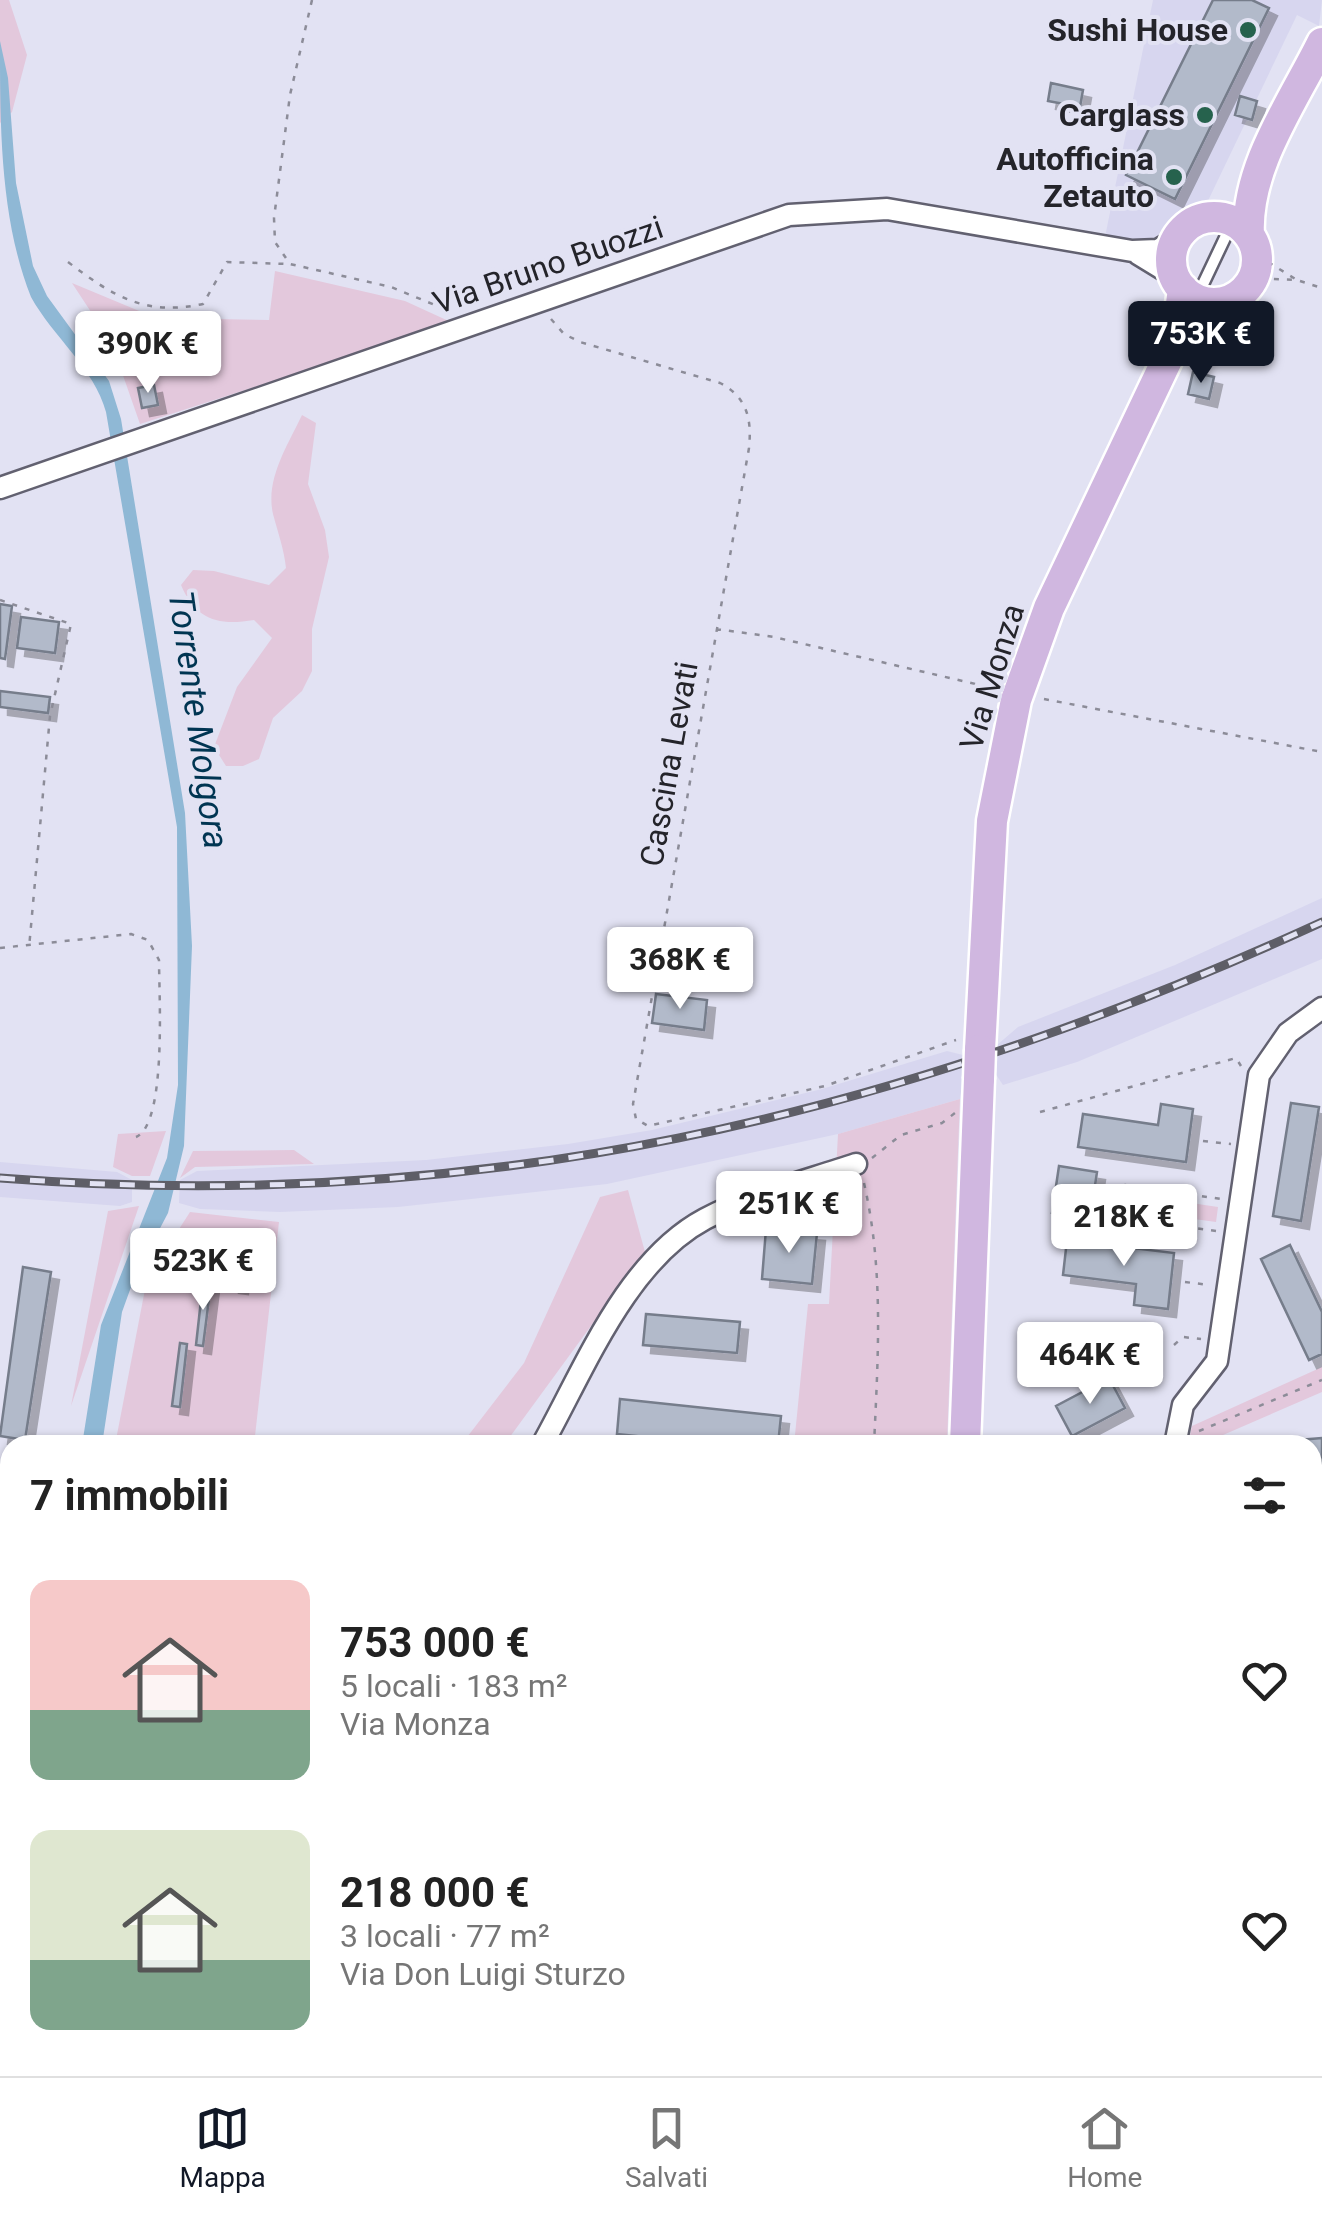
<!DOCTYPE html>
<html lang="it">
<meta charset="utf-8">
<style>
body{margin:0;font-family:Roboto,sans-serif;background:#f6f6f6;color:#222;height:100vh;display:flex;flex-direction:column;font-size:38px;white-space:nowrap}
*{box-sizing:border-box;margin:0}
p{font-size:32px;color:#767676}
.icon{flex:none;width:55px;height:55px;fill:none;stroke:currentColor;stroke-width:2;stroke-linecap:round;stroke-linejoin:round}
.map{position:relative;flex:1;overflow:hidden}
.panel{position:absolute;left:0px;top:1435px;width:1322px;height:642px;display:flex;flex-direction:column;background:#fff;border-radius:30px 30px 0 0;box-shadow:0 2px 8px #0004}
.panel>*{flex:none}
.price{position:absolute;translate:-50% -85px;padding:0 22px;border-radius:10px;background:#fff;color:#222;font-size:32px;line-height:65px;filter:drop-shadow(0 2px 5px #0008)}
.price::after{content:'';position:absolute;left:50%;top:60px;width:30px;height:22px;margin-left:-15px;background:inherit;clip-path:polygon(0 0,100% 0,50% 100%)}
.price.active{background:#111827;color:#fff}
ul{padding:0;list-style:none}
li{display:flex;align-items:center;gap:30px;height:250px;padding:0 30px}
li span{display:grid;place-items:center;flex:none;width:280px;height:200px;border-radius:20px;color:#555}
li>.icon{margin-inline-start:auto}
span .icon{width:120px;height:120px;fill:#fffc;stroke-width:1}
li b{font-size:42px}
h2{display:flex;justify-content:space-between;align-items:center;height:120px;padding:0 30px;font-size:42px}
.tabs{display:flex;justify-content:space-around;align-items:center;height:140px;border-top:2px solid #e0e0e0;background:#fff;font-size:28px;color:#767676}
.tabs a{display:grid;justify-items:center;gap:5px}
.tabs .active{color:#111827}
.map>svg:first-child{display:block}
</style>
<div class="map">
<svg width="1322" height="2076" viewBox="0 0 1322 2076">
<defs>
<filter id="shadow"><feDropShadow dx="8" dy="8" stdDeviation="0" flood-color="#0004"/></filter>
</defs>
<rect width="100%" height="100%" fill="#e2e2f3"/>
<!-- built -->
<path fill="#d7d6ef" d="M1153 0H1322L1319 26 1297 15 1205 207 1179 219 1163 242 1105 237Z
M1322 898V959L1077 1062 1003 1085 995 1073 962 1084 960 1099 838 1134 607 1184 398 1207 280 1212 200 1209 179 1203 180 1180 197 1171 426 1160 568 1144 652 1130 822 1089 947 1051 963 1055 997 1045 1018 1027 1175 965Z
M0 1162 117 1172 132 1180V1202L120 1206 0 1197Z
M0 1937 10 1959V2062L0 2064Z
M168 2068H903V2076H169Z"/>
<!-- green -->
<path fill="#e3c8dc" d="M0 0H9L27 55 12 112 0 123Z
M275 271 405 301 453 323 140 424 112 344 72 283 156 318 269 320Z
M302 415 316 423 308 484 325 530 329 557 312 629V671L302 691 273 718 259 759 243 766H226L214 747 237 687 272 638 254 620C218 626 196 620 181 585L193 570 214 571 269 585 286 568C284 549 278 533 273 514 265 479 288 445 302 415Z
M960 1099 947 1445H794L808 1304H829L838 1134Z
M166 1131 150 1176H132L113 1167 118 1134Z
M294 1150 314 1164 195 1167 180 1178 193 1151Z
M628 1190 645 1252 504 1445H461L524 1363 600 1197Z
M1131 1194 1218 1207 1216 1222 1129 1210Z
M139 1206 71 1406 108 1211Z
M190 1212 279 1222 254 1445H115L147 1279Z
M1322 1367V1392L1200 1445H1188L1192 1426Z"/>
<!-- water -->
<path fill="#8fb8d5" d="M0 41 8 78 16 183 33 266 47 296 109 381 121 419 185 813 192 946 184 1146 168 1213 135 1276 122 1312 102 1445H82L101 1325 167 1158 178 1085 177 827 106 412C94 368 53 337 31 297 0 219 0 126 0 41Z
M10 1723V1933L0 1917V1759Z"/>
<!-- building -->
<path fill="#b2baca" stroke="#767d8b" stroke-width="2.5" filter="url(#shadow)" d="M1213 0H1252L1269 8 1175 199 1126 175Z
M1051 83 1083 90 1080 107 1048 101Z
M1240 96 1257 101 1252 120 1235 115Z
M1193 372 1214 377 1209 399 1188 394Z
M154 385 158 405 142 408 138 388Z
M0 604 12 606 5 659 0 658Z
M21 617 59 622 55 653 17 648Z
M0 691 50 697 48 713 0 707Z
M675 947 699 950 697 969 673 966Z
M656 994 707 1000 704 1030 652 1023Z
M1291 1103 1319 1107 1301 1221 1273 1216Z
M1161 1104 1193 1109 1186 1162 1078 1147 1083 1114 1158 1125Z
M1059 1166 1097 1172 1090 1219 1052 1213Z
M766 1229 817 1233 812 1284 762 1279Z
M237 1234 246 1235 240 1286 231 1285Z
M1067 1240 1174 1253 1168 1309 1134 1305 1136 1284 1063 1275Z
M1290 1245 1322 1312V1354L1309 1360 1261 1259Z
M23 1267 51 1272 25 1440 0 1436Z
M203 1282 211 1283 203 1346 196 1345Z
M646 1314 740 1322 737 1353 643 1345Z
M180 1343 187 1344 180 1407 172 1406Z
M1109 1378 1125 1408 1072 1436 1056 1406Z
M620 1399 781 1416 778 1445H721L617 1434Z
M1322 1438V1464L1312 1465V1445H1299V1440Z
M0 1507 10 1508V1541L0 1540Z
M1312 1685H1322V1770H1312Z
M1312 2057 1322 2058V2076H1227L1228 2068H1312Z
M626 2068H695L694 2076H625Z
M727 2068H761L864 2076H726Z
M1047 2068H1081L1080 2076H1045Z
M1145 2068H1179L1178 2076H1143Z"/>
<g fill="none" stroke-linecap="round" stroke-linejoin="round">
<!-- service casing -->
<g stroke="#626170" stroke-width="15">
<path id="service" d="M1196 299 1233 221"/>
</g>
<!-- minor casing -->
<g stroke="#626170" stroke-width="25">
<path id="minor" d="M1138 254 1174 276
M0 488 789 215 887 209 1132 251 1158 250 1176 239
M542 1445C584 1370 626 1261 705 1219 752 1194 806 1181 856 1164
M1175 1445 1183 1405 1217 1361 1259 1075 1288 1033 1322 1008
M1312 1636H1322
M0 1647 10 1648
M1312 1791H1322
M498 2068 524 2076
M0 2075 34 2068
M1203 2076 1204 2068"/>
</g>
<!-- primary casing -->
<g stroke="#fff" stroke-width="35">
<path id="primary" d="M1171 260a43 43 0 1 1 86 0a43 43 0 1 1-86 0Z
M1249 235C1245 168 1293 102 1322 43
M980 1050 992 821 1016 700 1049 608 1176 341 1183 289
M965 1445 979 1079
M942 2076 943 2068"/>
</g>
<!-- path -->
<path stroke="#8c8c98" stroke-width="2.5" stroke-dasharray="5 8" stroke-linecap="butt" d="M312 0 290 95 274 218 275 242 290 264 391 287 452 312
M68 262C114 297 145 316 203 304L227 262 289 264
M1300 281 1322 288
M1249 286 1271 279 1297 280 1260 257
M551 319 564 334 580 342 720 383C747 397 752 419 749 448L633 1104 636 1119 648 1126 825 1086 956 1040
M0 600 71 624 50 716 29 948
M716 629 774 637 997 689
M1044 699 1322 752
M0 948 131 934 148 940 159 960C159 994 167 1124 136 1137
M1040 1112 1236 1058 1241 1066
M1203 1141 1231 1144
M872 1158 901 1135 942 1123 955 1113
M864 1183C884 1270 878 1356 874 1445
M1216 1231 1120 1218 1125 1185 1221 1199
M1185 1282 1209 1285
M1174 1345 1183 1337 1201 1339
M1199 1431 1322 1380
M284 2068 330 2076
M164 2076 229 2068"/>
<!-- service -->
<use href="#service" stroke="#fff" stroke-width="10"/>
<!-- minor -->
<use href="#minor" stroke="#fff" stroke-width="20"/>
<!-- primary -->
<use href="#primary" stroke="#d0b7e0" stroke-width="30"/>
<!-- rail casing -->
<g stroke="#5e5e67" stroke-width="9">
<path id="rail" d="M0 1178C476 1215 891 1120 1322 922"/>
</g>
<!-- rail -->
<use href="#rail" stroke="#e2e2f3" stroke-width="5" stroke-dasharray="15" stroke-linecap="butt"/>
<!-- primary-bridge casing -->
<g stroke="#fff" stroke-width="35" stroke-linecap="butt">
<path id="primary-bridge" d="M979 1079 980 1050"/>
</g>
<!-- primary-bridge -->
<use href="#primary-bridge" stroke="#d0b7e0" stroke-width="30"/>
</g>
<!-- markers -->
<g fill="#26624d" stroke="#e2e2f3" stroke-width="4">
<circle cx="1248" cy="30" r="10"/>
<circle cx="1205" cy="115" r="10"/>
<circle cx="1174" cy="177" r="10"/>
</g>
<g text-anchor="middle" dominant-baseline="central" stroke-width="8" stroke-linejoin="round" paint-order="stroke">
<!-- poi labels -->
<g font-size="32" font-weight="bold" fill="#24242a" stroke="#e2e2f3" text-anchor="end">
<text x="1228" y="30">Sushi House</text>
<text x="1185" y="115">Carglass</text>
<text x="1154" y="159">Autofficina<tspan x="1154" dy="37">Zetauto</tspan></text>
</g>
<!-- street labels -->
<g font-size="32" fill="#24242a" stroke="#e2e2f3">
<text transform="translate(548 265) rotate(-19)">Via Bruno Buozzi</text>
<text transform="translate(992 677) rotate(-73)">Via Monza</text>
<text transform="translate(669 764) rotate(-80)">Cascina Levati</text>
</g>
<!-- water labels -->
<g font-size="35" font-style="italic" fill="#003552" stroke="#e2e2f3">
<text transform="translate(198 720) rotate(82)">Torrente Molgora</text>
</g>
</g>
</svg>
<b class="price active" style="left:1201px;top:386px">753K €</b>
<b class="price" style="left:148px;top:396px">390K €</b>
<b class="price" style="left:680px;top:1012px">368K €</b>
<b class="price" style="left:789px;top:1256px">251K €</b>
<b class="price" style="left:1124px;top:1269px">218K €</b>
<b class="price" style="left:203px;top:1313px">523K €</b>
<b class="price" style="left:1090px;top:1407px">464K €</b>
<section class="panel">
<h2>7 immobili<svg class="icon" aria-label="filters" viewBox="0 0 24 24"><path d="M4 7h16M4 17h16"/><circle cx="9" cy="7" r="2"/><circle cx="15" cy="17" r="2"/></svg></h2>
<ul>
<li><span style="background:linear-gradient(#f6c9c9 65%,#7fa58c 0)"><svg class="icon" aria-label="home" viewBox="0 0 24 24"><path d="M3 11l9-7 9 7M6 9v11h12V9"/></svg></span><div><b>753 000 €</b><p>5 locali · 183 m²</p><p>Via Monza</p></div><svg class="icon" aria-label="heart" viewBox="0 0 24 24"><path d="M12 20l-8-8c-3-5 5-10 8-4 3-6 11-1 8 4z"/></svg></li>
<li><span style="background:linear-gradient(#dfe7d0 65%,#7fa58c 0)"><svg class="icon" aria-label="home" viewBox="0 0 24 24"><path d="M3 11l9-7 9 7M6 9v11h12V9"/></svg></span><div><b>218 000 €</b><p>3 locali · 77 m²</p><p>Via Don Luigi Sturzo</p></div><svg class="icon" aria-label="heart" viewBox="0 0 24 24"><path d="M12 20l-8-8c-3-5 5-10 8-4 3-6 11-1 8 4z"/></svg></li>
</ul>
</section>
</div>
<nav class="tabs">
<a class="active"><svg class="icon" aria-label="map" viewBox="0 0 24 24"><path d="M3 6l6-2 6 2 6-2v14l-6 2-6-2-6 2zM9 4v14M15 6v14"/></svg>Mappa</a>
<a><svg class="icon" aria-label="saved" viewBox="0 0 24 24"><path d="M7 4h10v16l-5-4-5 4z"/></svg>Salvati</a>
<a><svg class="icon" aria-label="home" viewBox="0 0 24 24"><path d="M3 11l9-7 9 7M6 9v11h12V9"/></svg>Home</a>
</nav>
